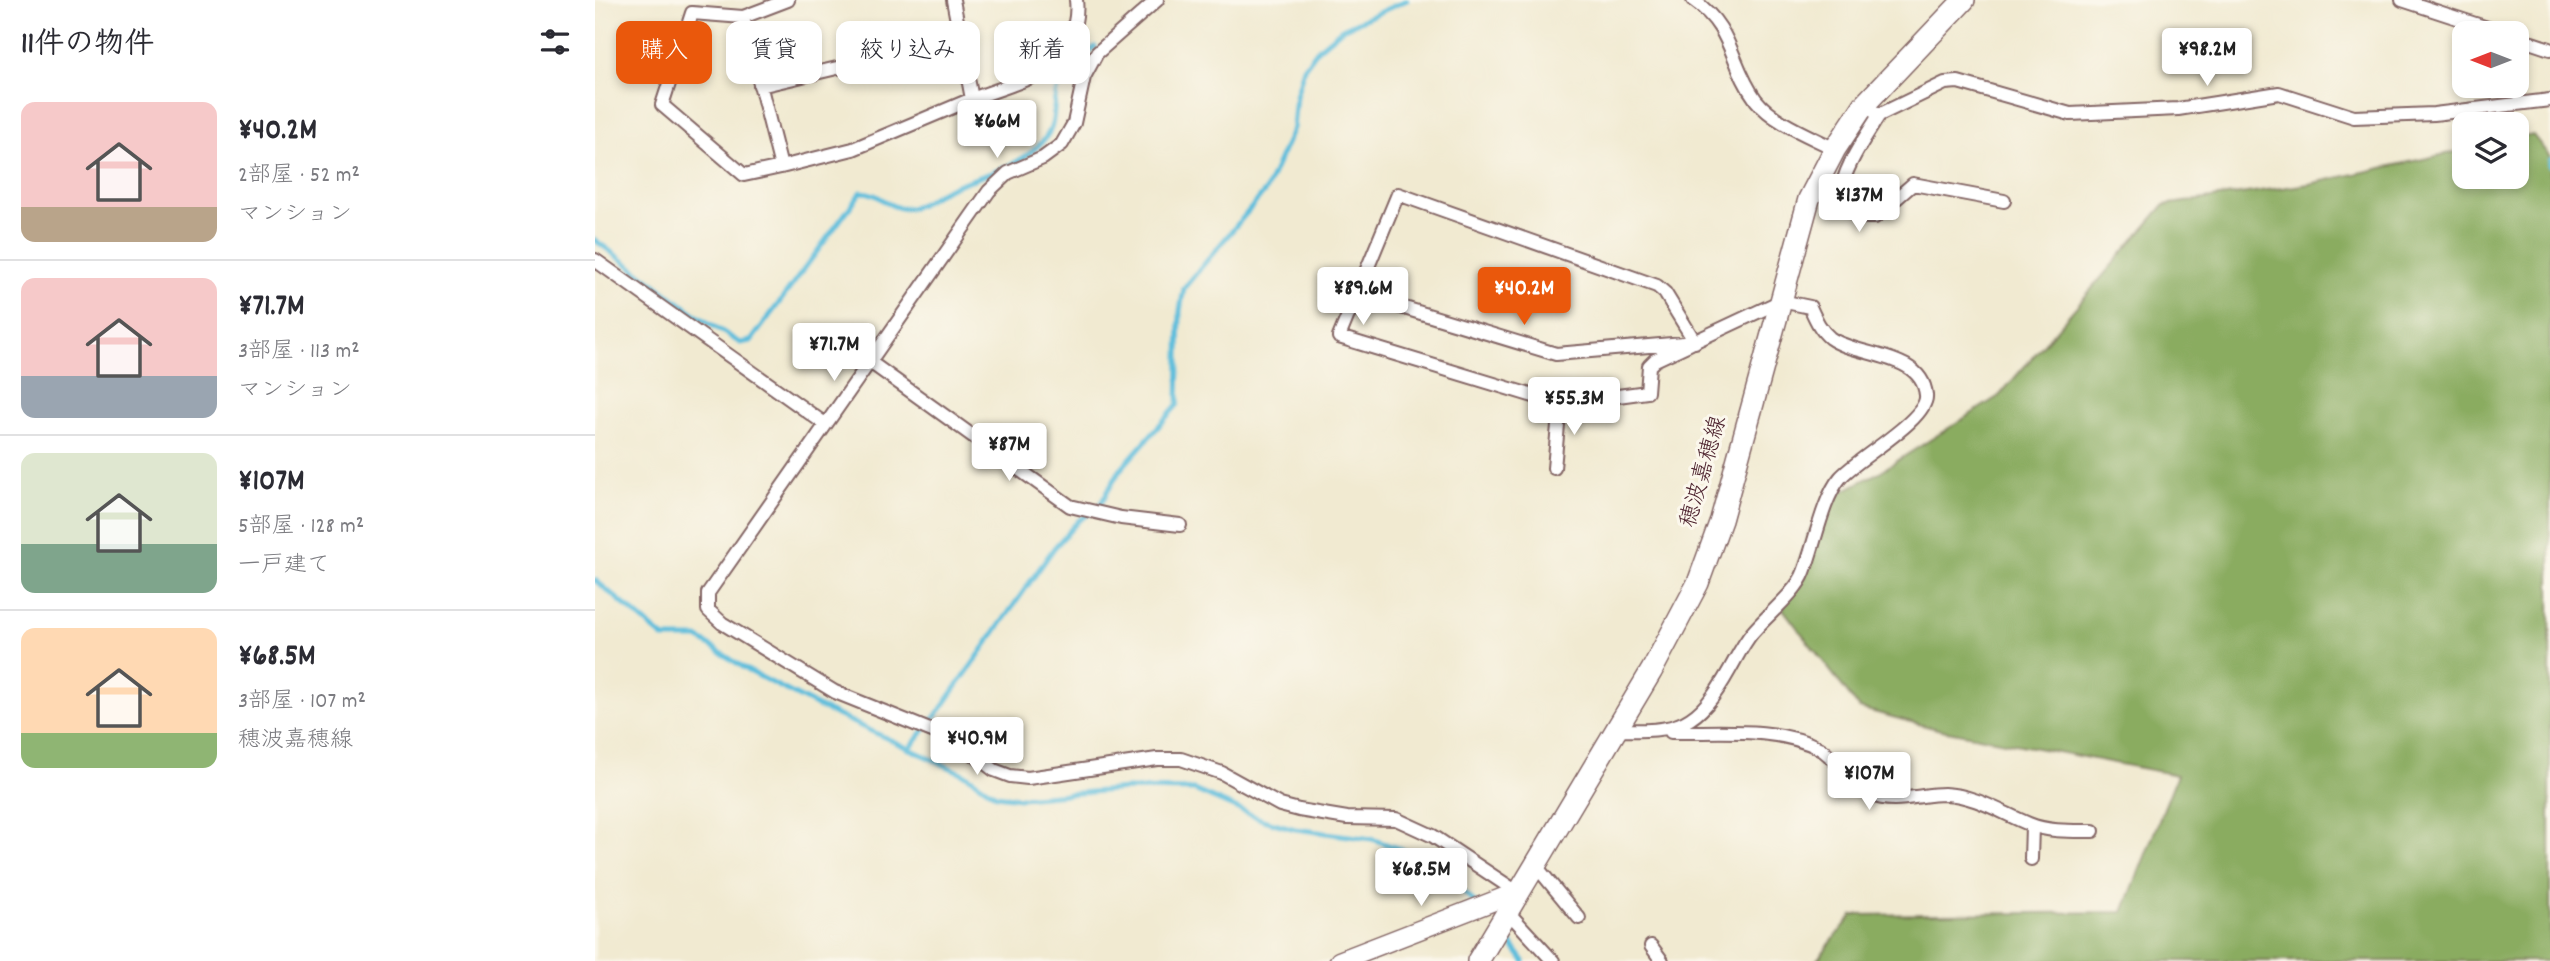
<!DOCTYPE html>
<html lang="ja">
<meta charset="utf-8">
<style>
body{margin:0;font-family:Dekko,"Klee One",sans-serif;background:#f7f7f7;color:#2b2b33;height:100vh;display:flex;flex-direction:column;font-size:26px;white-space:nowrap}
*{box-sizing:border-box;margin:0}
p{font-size:23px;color:#7c7c81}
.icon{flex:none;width:38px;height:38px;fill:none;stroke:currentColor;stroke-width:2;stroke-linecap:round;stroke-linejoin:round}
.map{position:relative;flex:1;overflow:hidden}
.details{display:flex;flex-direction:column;background:#fff;width:595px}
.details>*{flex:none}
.hud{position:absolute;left:21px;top:21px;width:665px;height:63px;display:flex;gap:14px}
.needle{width:46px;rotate:270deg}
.buttons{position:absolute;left:1857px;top:21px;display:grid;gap:14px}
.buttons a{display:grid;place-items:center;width:77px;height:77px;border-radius:14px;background:#fff;box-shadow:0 4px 10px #0003;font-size:35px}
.price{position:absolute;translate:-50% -60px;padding:0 16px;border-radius:7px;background:#fff;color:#222;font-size:23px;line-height:46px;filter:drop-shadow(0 2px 4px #0008)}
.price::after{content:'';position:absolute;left:50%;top:42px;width:21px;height:16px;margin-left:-10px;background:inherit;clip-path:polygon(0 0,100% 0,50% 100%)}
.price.selected{background:#ea580c;color:#fff}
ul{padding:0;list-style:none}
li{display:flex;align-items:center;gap:21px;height:175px;padding:0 21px}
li+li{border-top:2px solid #e1e1e2}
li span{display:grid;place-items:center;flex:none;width:196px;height:140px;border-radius:14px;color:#555}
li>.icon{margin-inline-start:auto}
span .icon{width:84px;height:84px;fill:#fffc;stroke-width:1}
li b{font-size:30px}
h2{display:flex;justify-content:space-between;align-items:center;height:84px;padding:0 21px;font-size:30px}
.tag{padding:0 24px;border-radius:14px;background:#fff;box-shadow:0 4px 10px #0003;font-size:24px;line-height:63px}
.tag.selected{background:#ea580c;color:#fff}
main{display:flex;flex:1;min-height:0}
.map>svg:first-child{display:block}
</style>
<main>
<section class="details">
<h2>11件の物件<svg class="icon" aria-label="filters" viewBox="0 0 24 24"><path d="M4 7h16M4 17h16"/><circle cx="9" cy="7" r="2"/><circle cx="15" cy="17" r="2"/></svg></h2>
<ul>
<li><span style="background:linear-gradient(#f6c9c9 75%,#b9a48a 0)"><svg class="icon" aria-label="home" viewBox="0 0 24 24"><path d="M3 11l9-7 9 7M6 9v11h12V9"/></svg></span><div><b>¥40.2M</b><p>2部屋 · 52 m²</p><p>マンション</p></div></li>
<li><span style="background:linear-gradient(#f6c9c9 70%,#9aa5b1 0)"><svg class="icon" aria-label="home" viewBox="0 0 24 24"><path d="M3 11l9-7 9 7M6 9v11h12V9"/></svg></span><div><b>¥71.7M</b><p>3部屋 · 113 m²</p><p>マンション</p></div></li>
<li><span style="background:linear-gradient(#dfe7d0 65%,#7fa58c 0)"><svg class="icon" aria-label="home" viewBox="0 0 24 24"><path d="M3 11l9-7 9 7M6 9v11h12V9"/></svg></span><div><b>¥107M</b><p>5部屋 · 128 m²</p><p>一戸建て</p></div></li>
<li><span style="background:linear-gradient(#ffd9b3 75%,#8fb573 0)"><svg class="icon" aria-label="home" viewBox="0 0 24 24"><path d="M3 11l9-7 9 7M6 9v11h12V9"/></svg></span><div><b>¥68.5M</b><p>3部屋 · 107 m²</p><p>穂波嘉穂線</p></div></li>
</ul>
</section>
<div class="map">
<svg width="1955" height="961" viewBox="0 0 1955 961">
<rect width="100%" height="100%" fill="#fbf7ec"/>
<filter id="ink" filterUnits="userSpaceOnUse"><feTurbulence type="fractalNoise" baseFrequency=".0143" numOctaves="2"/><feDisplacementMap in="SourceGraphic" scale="14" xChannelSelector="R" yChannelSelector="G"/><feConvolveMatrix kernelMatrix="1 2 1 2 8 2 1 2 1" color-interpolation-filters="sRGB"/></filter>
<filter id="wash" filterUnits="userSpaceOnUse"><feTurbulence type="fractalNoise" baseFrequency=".00686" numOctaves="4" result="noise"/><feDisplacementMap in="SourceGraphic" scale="28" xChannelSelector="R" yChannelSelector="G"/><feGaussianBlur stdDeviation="1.57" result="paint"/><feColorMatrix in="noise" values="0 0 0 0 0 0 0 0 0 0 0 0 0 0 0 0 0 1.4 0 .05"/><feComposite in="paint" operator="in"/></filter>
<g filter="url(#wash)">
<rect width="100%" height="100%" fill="#f1ead1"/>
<!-- forest -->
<path fill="#8aac61" stroke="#6a6646" stroke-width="2" d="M1938 135 1955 157V961H1221L1258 915 1528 912 1582 775 1342 729 1264 708 1188 609 1214 531 1236 497 1283 473 1404 396 1569 205 1714 184 1869 150V177H1922V138Z"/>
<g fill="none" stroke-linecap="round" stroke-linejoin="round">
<!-- stream -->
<path stroke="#5ebedc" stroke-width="5" d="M1955 160V166
M0 240 103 316 145 343 156 341 266 192C287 192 291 210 314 208 327 206 340 194 352 189 386 174 427 169 451 137 463 121 456 103 463 86 470 70 487 58 500 47
M0 580 69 638H103L154 671 220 705 373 776 401 795 425 798 531 789 599 790 668 820 700 829 777 839 817 853 849 872 880 903
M314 749 346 709 459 548 484 520 503 508 525 470 583 404 585 311 589 288 671 190 698 128 701 96 709 68 723 49 747 29 812 0
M906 930 929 961"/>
</g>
</g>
<g filter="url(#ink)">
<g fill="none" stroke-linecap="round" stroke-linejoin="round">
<!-- street casing -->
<g stroke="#846665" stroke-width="16">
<path id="street" d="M562 0 502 53 489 77 479 123 467 144 448 158 413 173 394 191 113 593V610L127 623 240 692 362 741 399 770 415 776 433 778 562 759H586L627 773 685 805 704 810 752 818 801 819 838 836 922 892
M1098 0C1139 28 1135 65 1161 100 1179 123 1215 136 1240 149
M1807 0 1908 33
M148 17 186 167 258 149 377 99 358 0
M1922 38 1955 49
M165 86 366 39
M377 99C400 90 427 83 449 71 471 61 484 23 481 0
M1269 105 1284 115 1350 83 1363 82 1475 114 1583 109 1684 93 1759 117 1839 114 1955 100
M1284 115C1268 142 1210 219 1280 217L1318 184 1409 201
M186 167 149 175 67 105 97 13 148 17 193 0
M0 260 230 424
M760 293 961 354 1100 342 1070 293 1062 286 803 194 744 337 965 404 1052 392 1054 366 1060 360 1186 301 1215 307C1220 318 1225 330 1235 338 1261 357 1327 352 1331 395 1334 419 1261 459 1245 478 1228 498 1219 547 1209 572 1202 592 1171 616 1157 633 1148 644 1142 657 1135 669 1102 728 1084 732 1019 730
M275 362 475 506 526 518 585 525
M959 468 965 404
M1076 732C1122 733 1181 726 1224 748 1244 759 1253 784 1275 794 1297 805 1326 794 1349 794 1380 795 1407 813 1434 824 1453 832 1477 831 1498 831
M1436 859 1437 826
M941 866 984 918
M912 911 958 961
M1056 946 1067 961"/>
</g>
<!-- secondary casing -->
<g stroke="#846665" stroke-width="21">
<path id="secondary" d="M744 961 922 892"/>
</g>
<!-- primary casing -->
<g stroke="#846665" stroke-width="24">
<path id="primary" d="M883 961 1057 670 1103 583 1126 520 1214 199 1240 149 1269 105 1369 0"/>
</g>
<!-- street -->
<use href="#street" stroke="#fff" stroke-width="12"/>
<!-- secondary -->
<use href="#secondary" stroke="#fff" stroke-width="18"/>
<!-- primary -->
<use href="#primary" stroke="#fff" stroke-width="21"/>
</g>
</g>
<g text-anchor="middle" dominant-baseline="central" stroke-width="6" stroke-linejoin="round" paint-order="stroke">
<!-- street labels -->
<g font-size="23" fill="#4a1f2b" stroke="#fbf7ec">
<text transform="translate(1110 472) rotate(-74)">穂波嘉穂線</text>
</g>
</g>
</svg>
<div class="buttons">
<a><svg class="needle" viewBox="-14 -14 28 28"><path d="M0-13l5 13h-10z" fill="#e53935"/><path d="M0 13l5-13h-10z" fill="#7c7c81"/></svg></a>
<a><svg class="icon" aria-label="layers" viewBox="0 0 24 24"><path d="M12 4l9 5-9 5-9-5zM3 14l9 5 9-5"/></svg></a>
</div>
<b class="price" style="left:1612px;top:88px">¥98.2M</b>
<b class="price" style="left:402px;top:160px">¥66M</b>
<b class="price" style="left:1264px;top:234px">¥137M</b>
<b class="price" style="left:768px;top:327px">¥89.6M</b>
<b class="price selected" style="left:929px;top:327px">¥40.2M</b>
<b class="price" style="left:239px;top:383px">¥71.7M</b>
<b class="price" style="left:979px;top:437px">¥55.3M</b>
<b class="price" style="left:414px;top:483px">¥87M</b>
<b class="price" style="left:382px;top:777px">¥40.9M</b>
<b class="price" style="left:1274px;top:812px">¥107M</b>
<b class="price" style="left:826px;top:908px">¥68.5M</b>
<div class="hud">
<a class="tag selected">購入</a>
<a class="tag">賃貸</a>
<a class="tag">絞り込み</a>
<a class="tag">新着</a>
</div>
</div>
</main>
